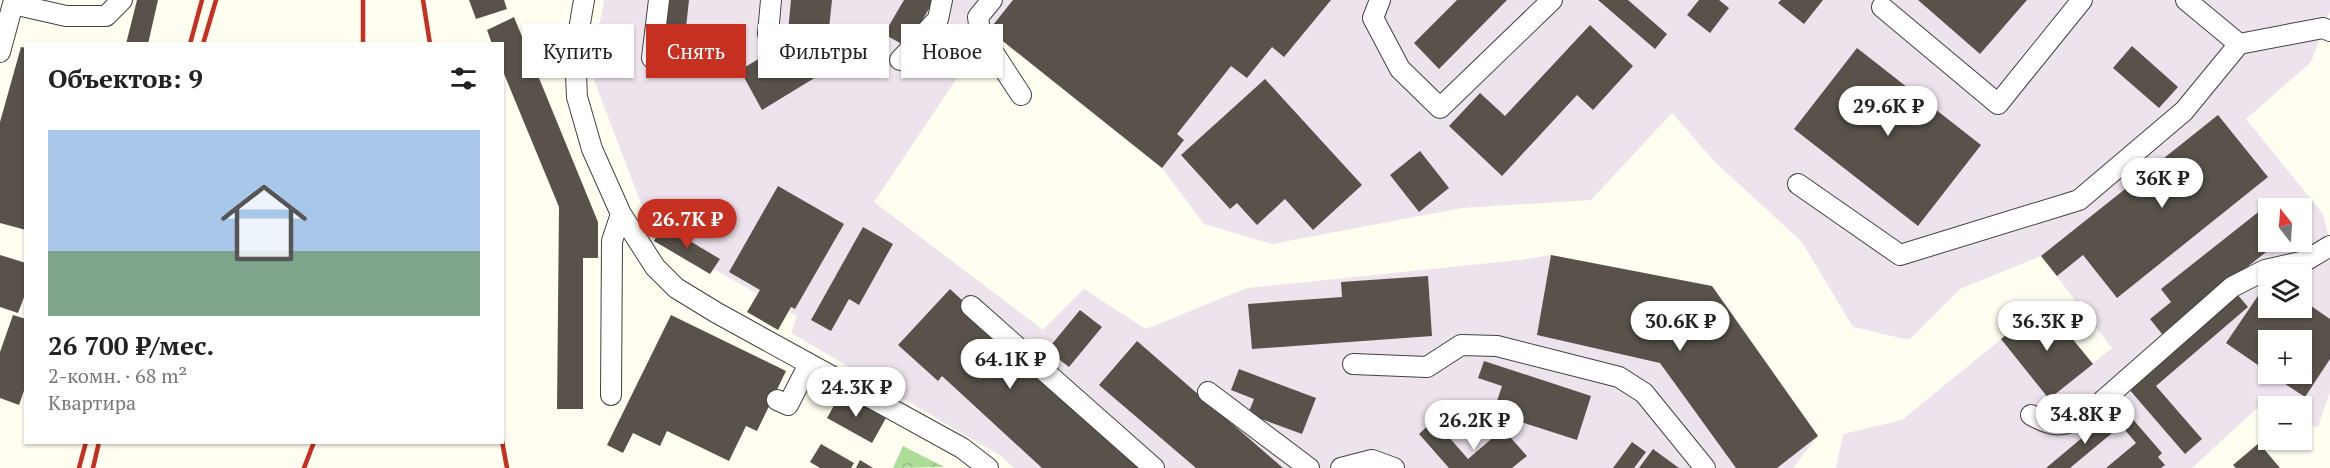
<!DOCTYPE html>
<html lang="ru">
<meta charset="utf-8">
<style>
body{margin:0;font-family:"PT Serif",serif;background:#f2f2f2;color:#222;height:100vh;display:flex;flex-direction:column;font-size:22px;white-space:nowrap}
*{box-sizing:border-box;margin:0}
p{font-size:20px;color:#767676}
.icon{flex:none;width:33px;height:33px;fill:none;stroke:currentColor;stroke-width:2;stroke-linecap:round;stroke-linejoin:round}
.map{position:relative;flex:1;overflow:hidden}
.sheet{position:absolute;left:24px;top:42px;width:480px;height:402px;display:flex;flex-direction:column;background:#fff;border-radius:0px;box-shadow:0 2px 4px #0004}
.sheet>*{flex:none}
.banner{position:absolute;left:522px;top:24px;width:570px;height:54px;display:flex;gap:12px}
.needle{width:39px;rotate:343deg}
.tools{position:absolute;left:2258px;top:198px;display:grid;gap:12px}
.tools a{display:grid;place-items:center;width:54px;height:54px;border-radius:0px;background:#fff;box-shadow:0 2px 4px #0004;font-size:30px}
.price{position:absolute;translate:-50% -51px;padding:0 14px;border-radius:21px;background:#fff;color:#222;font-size:20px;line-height:39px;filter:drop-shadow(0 2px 3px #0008)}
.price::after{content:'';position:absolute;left:50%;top:36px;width:18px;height:14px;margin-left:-9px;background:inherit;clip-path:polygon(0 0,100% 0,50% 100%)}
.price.on{background:#c53020;color:#fff}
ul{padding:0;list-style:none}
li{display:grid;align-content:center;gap:12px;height:318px;padding:0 24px}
li span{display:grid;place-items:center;height:186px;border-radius:0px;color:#555}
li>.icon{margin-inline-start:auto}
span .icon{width:108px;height:108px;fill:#fffc;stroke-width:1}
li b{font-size:26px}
h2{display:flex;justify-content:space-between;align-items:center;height:72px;padding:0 24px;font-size:26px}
.tag{padding:0 21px;border-radius:0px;background:#fff;box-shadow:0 2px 4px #0004;font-size:21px;line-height:54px}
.tag.on{background:#c53020;color:#fff}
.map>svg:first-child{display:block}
</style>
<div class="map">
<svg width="2330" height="468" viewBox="0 0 2330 468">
<defs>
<pattern id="forest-crowns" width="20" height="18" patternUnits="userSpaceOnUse" patternTransform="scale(1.5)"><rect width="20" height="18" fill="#acdd96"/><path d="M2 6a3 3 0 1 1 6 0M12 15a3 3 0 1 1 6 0" fill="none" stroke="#93bc80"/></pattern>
</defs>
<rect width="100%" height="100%" fill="#fffef0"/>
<!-- industrial -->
<path fill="#ede3ed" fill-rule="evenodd" d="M604 0H2330V10L2311 62 2246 119 2323 214 2330 243V391L2318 427 2301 422V406H2268V412L2256 409 2192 468H1836L1843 434 1902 420 2044 304 2092 364 2112 348 2041 256 1960 289 1909 340 1853 327 1802 242 1714 161 1672 113 1591 200 1462 208 1272 244 1204 224 1162 168 989 30 874 202 1043 330 1084 289 1146 329 1247 288 1519 260 1551 255 1712 286 1818 436 1793 468H1014L1001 456 791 333 797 316 653 235 591 72ZM2268 208H2301V242H2268ZM2268 274H2301V308H2268ZM2268 340H2301V374H2268Z"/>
<!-- forest -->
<path fill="url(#forest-crowns)" d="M903 446 944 467 893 468Z"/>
<!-- building -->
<path fill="#58524a" d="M137 0H158L148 44H126Z
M469 0H504L507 9 476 19Z
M669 0H689L681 73 661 72Z
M791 0H832L827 48 805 45 821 74 762 110 740 70 787 42Z
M904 0H934L907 47 884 34Z
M1013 0H1331L1284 57 1272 47 1247 78 1231 66 1177 134 1184 140 1162 168 989 30Z
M1457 0H1507L1439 69 1414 43Z
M1598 0H1628L1667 34 1655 49Z
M1699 0H1719L1729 8 1710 33 1687 15Z
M1781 0H1823L1804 24 1778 3Z
M1918 0H2027L1980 54Z
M514 17 598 222V258H583V409H557L559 207 502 69V44H492L487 30Z
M1590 25 1633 66 1593 110 1577 95 1502 176 1449 126 1480 93 1505 116Z
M2132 46 2178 87 2159 108 2113 68Z
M21 47 26 48V230L0 223V122Z
M1857 48 1981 145 1918 226 1794 129Z
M1265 79 1362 185 1313 230 1285 199 1257 225 1237 203 1230 209 1181 155Z
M2218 115 2268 177 2117 298 2083 255 2057 276 2041 256Z
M1420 151 1449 188 1419 212 1390 175Z
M778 186 844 224 795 309 791 307 778 330 747 312 760 290 729 272Z
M2271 202 2276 208H2268V229L2259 235 2270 249 2162 334 2150 319 2171 302 2161 289Z
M663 225 720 259 710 274 654 241Z
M863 227 893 244 859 305 849 299 831 331 811 320Z
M0 255 26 263V292L18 313 0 307Z
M1551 255 1712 286 1818 436 1777 468H1736L1660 363 1537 335Z
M2301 275 2312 282 2301 298Z
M1428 276 1432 336 1252 349 1248 304 1342 297 1341 282Z
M2268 281V308H2301V299L2330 319V359L2305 397 2270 374H2301V340H2268V372L2226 343Z
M950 289 1145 468H1042L942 376 938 381 898 345Z
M2237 294 2248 307 2156 386 2202 439 2185 454 2128 388Z
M2044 304 2093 364 2049 399 2001 339Z
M1080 310 1102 327 1069 367 1047 350Z
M13 315 26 319V385L19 405 0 398V352Z
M671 315 786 371 757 431 746 426 729 461 667 431 660 446 633 433 623 453 607 445Z
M1137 341 1283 468H1196L1099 385Z
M1484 361 1591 396 1577 440 1493 413 1502 386 1478 378Z
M1239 369 1316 398 1302 434 1248 414 1254 399 1231 390Z
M841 393 886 418 872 443 827 418Z
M2118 402 2162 453 2158 457 2165 465 2161 468H2106L2136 443 2108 410Z
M2107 417 2117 429 2070 468H2046Z
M1434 420 1468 459 1503 429 1527 456 1512 468H1449L1419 434Z
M1632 442 1646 452 1634 468H1613Z
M2259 443 2280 468H2236L2233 465Z
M821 444 854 463 851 468H820L810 462Z
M1653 449 1679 468H1639Z
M860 460 873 468H856Z"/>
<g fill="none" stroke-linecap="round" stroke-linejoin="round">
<!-- minor casing -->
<g stroke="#424242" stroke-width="22">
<path id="minor" d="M584 0 575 53 577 97 592 149 621 214 655 267 676 288 717 313 962 448 988 468
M992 0 978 17 980 32 1021 95
M1380 0 1373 18 1400 69 1440 108 1552 0
M2186 0 2239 44
M13 4 66 16H106L122 0
M1882 7 1998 104 2082 0
M768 34 771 0
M0 52 14 0
M652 58 659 0
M900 60 938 19 942 0
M1798 184 1900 255 2079 200 2184 111 2239 44 2323 28 2330 31
M971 306 1154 468
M1353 364 1427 367 1461 345 1497 346 1619 377 1644 393 1705 468
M1208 392 1309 468
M611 395 612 241 621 214
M777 400 788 405 809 364
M2031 415C2053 427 2060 427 2083 418L2232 287 2265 270 2305 261 2330 246
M1341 468 1372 460 1394 468"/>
</g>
<!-- minor -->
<use href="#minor" stroke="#fff" stroke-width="20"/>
<!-- rail -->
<path stroke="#c53020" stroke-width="4.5" d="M363 0V44
M423 0 430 44
M190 44 202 0
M203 44 216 0
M502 441 507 468
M79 468 86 442
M93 468 99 442
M304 468 314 442"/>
</g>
</svg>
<div class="tools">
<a><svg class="needle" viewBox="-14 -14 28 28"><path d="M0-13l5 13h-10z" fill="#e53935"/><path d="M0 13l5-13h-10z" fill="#767676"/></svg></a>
<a><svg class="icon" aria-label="layers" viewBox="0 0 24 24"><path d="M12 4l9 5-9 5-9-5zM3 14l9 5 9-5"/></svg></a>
<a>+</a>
<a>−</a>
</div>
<b class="price" style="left:1888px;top:137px">29.6K ₽</b>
<b class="price" style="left:2162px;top:209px">36K ₽</b>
<b class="price on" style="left:687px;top:250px">26.7K ₽</b>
<b class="price" style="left:1680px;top:352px">30.6K ₽</b>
<b class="price" style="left:2047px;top:352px">36.3K ₽</b>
<b class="price" style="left:1010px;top:390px">64.1K ₽</b>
<b class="price" style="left:856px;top:418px">24.3K ₽</b>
<b class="price" style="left:2085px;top:445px">34.8K ₽</b>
<b class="price" style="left:1474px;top:451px">26.2K ₽</b>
<div class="banner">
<a class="tag">Купить</a>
<a class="tag on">Снять</a>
<a class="tag">Фильтры</a>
<a class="tag">Новое</a>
</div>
<section class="sheet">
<h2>Объектов: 9<svg class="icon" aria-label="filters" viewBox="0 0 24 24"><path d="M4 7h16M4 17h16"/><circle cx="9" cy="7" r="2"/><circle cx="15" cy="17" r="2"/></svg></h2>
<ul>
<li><span style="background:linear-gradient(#a9c7e8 65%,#7fa58c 0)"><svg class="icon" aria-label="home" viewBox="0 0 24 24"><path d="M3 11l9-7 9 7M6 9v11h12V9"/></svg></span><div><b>26 700 ₽/мес.</b><p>2-комн. · 68 m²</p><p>Квартира</p></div></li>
</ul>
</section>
</div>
